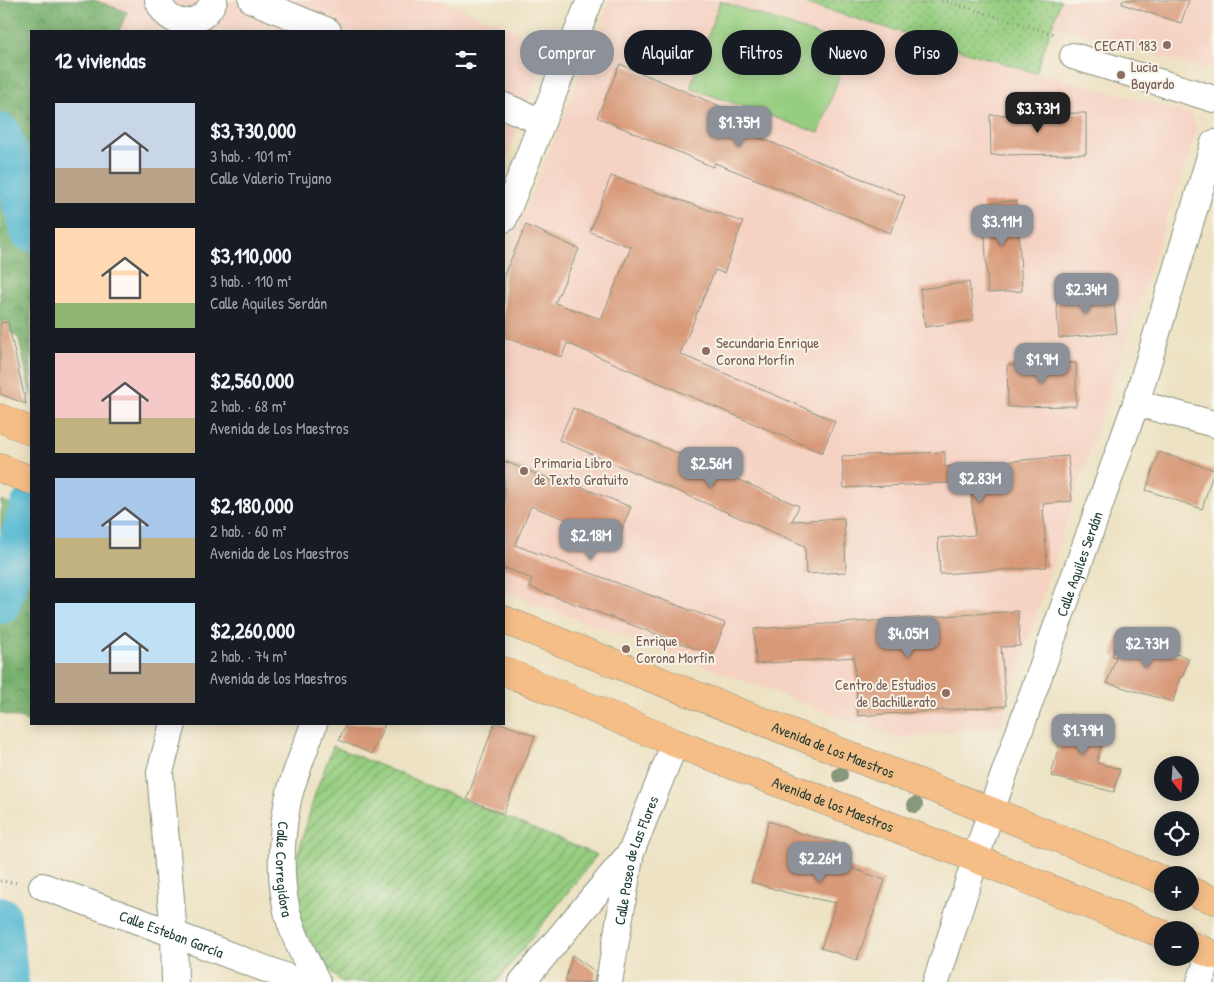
<!DOCTYPE html>
<html lang="es">
<meta charset="utf-8">
<style>
body{margin:0;font-family:"Patrick Hand",sans-serif;background:#20242c;color:#f1f3f6;height:100vh;display:flex;flex-direction:column;font-size:19px;white-space:nowrap}
*{box-sizing:border-box;margin:0}
p{font-size:16px;color:#9ea1a6}
.icon{flex:none;width:28px;height:28px;fill:none;stroke:currentColor;stroke-width:2;stroke-linecap:round;stroke-linejoin:round}
.map{position:relative;flex:1;overflow:hidden}
.side{position:absolute;left:30px;top:30px;width:475px;height:695px;display:flex;flex-direction:column;background:#171b24;border-radius:0px;box-shadow:0 2px 12px #0003}
.side>*{flex:none}
.hud{position:absolute;left:520px;top:30px;width:475px;height:45px;display:flex;gap:10px}
.needle{width:32px;rotate:163deg}
.tools{position:absolute;left:1154px;top:756px;display:grid;gap:10px}
.tools a{display:grid;place-items:center;width:45px;height:45px;border-radius:50%;background:#171b24;box-shadow:0 2px 12px #0003;font-size:25px}
.price{position:absolute;translate:-50% -42px;padding:0 11px;border-radius:10px;background:#8c9099;color:#fff;font-size:16px;line-height:32px;filter:drop-shadow(0 1px 2px #0008)}
.price::after{content:'';position:absolute;left:50%;top:30px;width:15px;height:11px;margin-left:-8px;background:inherit;clip-path:polygon(0 0,100% 0,50% 100%)}
.price.current{background:#222;color:#fff}
ul{padding:0;list-style:none}
li{display:flex;align-items:center;gap:15px;height:125px;padding:0 25px}
li span{display:grid;place-items:center;flex:none;width:140px;height:100px;border-radius:0px;color:#555}
li>.icon{margin-inline-start:auto}
span .icon{width:60px;height:60px;fill:#fffc;stroke-width:1}
li b{font-size:21px}
h2{display:flex;justify-content:space-between;align-items:center;height:60px;padding:0 25px;font-size:21px}
.chip{padding:0 18px;border-radius:22px;background:#171b24;box-shadow:0 2px 12px #0003;font-size:18px;line-height:45px}
.chip.current{background:#8c9099;color:#fff}
.map>svg:first-child{display:block}
</style>
<div class="map">
<svg width="1214" height="982" viewBox="0 0 1214 982">
<defs>
<pattern id="forest-crowns" width="20" height="18" patternUnits="userSpaceOnUse" patternTransform="scale(1.25)"><rect width="20" height="18" fill="#78b16e"/><path d="M2 6a3 3 0 1 1 6 0M12 15a3 3 0 1 1 6 0" fill="none" stroke="#62915b"/></pattern>
<pattern id="park-dots" width="8" height="8" patternUnits="userSpaceOnUse" patternTransform="scale(1.25)"><rect width="8" height="8" fill="#96ce80"/><path d="M2 2h.1M6 6h.1" fill="none" stroke="#7aa86a" stroke-width="1.8" stroke-linecap="round"/></pattern>
<pattern id="garden-furrows" width="10" height="10" patternUnits="userSpaceOnUse" patternTransform="scale(1.25)"><rect width="10" height="10" fill="#96ce80"/><path d="M-1 1l2-2M0 10L10 0M9 11l2-2" fill="none" stroke="#7aa86a"/></pattern>
</defs>
<rect width="100%" height="100%" fill="#f7f3e8"/>
<filter id="ink" filterUnits="userSpaceOnUse"><feTurbulence type="fractalNoise" baseFrequency=".02" numOctaves="2"/><feDisplacementMap in="SourceGraphic" scale="10" xChannelSelector="R" yChannelSelector="G"/><feConvolveMatrix kernelMatrix="1 2 1 2 8 2 1 2 1" color-interpolation-filters="sRGB"/></filter>
<filter id="wash" filterUnits="userSpaceOnUse"><feTurbulence type="fractalNoise" baseFrequency=".0096" numOctaves="4" result="noise"/><feDisplacementMap in="SourceGraphic" scale="20" xChannelSelector="R" yChannelSelector="G"/><feGaussianBlur stdDeviation="1.12" result="paint"/><feColorMatrix in="noise" values="0 0 0 0 0 0 0 0 0 0 0 0 0 0 0 0 0 1.4 0 .05"/><feComposite in="paint" operator="in"/></filter>
<g filter="url(#wash)">
<rect width="100%" height="100%" fill="#ede2c3"/>
<!-- built -->
<path fill="#f5d2c2" d="M94 0H441L549 44 504 166V31H119L127 12Z
M611 0H794L989 60 1190 113 1197 130 1126 339 1000 726 898 738 504 592V261Z
M1061 0H1214V64L1206 70 1053 25Z"/>
<!-- grass -->
<path fill="#96ce80" stroke="#5a865a" d="M720 1 850 46 819 133 690 88Z"/>
<!-- forest -->
<path fill="url(#forest-crowns)" stroke="#4c7751" d="M0 0H94L127 12 119 31H31V396L19 339 0 322Z
M1 500 31 512V722L0 713Z"/>
<!-- park -->
<path fill="url(#park-dots)" stroke="#5a865a" d="M794 0H1061L1036 73Z"/>
<!-- garden -->
<path fill="url(#garden-furrows)" stroke="#5a865a" d="M333 746 597 855 497 982H342L335 976 302 928 297 897 298 854 315 794Z"/>
<g fill="none" stroke-linecap="round" stroke-linejoin="round">
<!-- river -->
<path stroke="#55b9d3" stroke-width="42" d="M0 134 14 171 31 231
M0 603 31 507
M0 917 8 982"/>
</g>
<g id="blocks">
<!-- building -->
<path fill="#d89978" d="M1123 0H1189L1181 23 1122 4Z
M620 64 736 113 730 126 905 196 890 233 715 163 713 167 597 117Z
M1086 113V154L991 155 990 115Z
M611 176 743 222 724 273 715 270 680 354 835 421 822 453 567 343 562 357 504 337V275L526 225 579 249 555 303 601 319 631 247 590 232Z
M1017 201 1022 291 988 293 983 203Z
M969 282 974 320 925 327 920 289Z
M1113 292 1117 333 1059 338 1056 296Z
M8 322 26 404 0 394V323Z
M1076 363V406L1008 407 1007 365Z
M573 408 799 506 792 521 844 518 846 572 806 574 805 546 559 440Z
M945 452V467L1068 456 1072 501 1043 504 1047 567 940 574 938 538 975 535 970 482 844 488 842 456Z
M1159 452 1214 470 1202 509 1146 490Z
M504 461 556 482 558 478 631 507 618 539 531 506 515 545 725 623 713 655 529 587 532 579 506 568 504 571Z
M1018 611 1020 646 1001 647 1006 706 858 716 854 657 756 664 754 629Z
M1118 636 1189 658 1182 678 1180 677 1173 702 1107 683 1116 657 1112 656Z
M1069 714 1093 719 1091 731 1103 734 1097 763 1120 769 1114 792 1051 776 1063 729 1066 730Z
M346 724H385L372 754 339 740Z
M494 724H503L535 736 503 814 467 799Z
M769 821 802 834 838 843 834 862 885 880 857 960 821 948 836 903 788 893 751 882Z
M572 955 596 972 594 982H565Z"/>
</g>
</g>
<g filter="url(#ink)">
<use href="#blocks" fill-opacity="0" stroke="#86907c" stroke-width="1"/>
<g fill="none" stroke-linecap="round" stroke-linejoin="round">
<!-- minor casing -->
<g stroke="#86907c" stroke-width="28">
<g id="minor">
<path d="M158 0C169 30 202 29 214 0"/>
<path d="M252 0 328 31"/>
<path d="M1073 56 1214 99"/>
<path d="M504 106 542 122"/>
<path d="M504 219 590 0"/>
<path d="M1136 403 1214 424"/>
<path d="M173 724 160 772 174 934 175 982"/>
<path id="s1" d="M314 724C306 747 293 777 288 800 281 836 279 876 287 911 293 936 306 960 317 982"/>
<path id="s2" d="M42 886 174 934 300 982"/>
<path d="M522 982 631 852"/>
<path id="s3" d="M609 982 631 852 675 743"/>
<path id="s4" d="M936 982 991 811 1136 403 1214 143"/>
<path d="M1200 982 1210 953"/>
</g>
</g>
<!-- major casing -->
<g stroke="#86907c" stroke-width="29">
<g id="major">
<path d="M0 418 31 431"/>
<path d="M0 468 31 480"/>
<path id="s5" d="M504 620 991 811 1162 880"/>
<path id="s6" d="M504 671 675 743 974 858 1162 934"/>
<path d="M1190 891 1214 900"/>
<path d="M1190 945 1214 955"/>
</g>
</g>
<!-- path -->
<path stroke="#86907c" stroke-width="3" stroke-dasharray="1 4" stroke-linecap="butt" d="M942 0 1054 34
M0 881 19 883"/>
<!-- minor -->
<use href="#minor" stroke="#fff" stroke-width="26"/>
<!-- major -->
<use href="#major" stroke="#f6be87" stroke-width="28"/>
</g>
<!-- trees -->
<g fill="#89977d">
<circle cx="840" cy="775" r="8"/>
<circle cx="915" cy="805" r="8"/>
</g>
</g>
<!-- markers -->
<g fill="#8d6e63" stroke="#f7f3e8" stroke-width="2">
<circle cx="1167" cy="45" r="5"/>
<circle cx="1121" cy="75" r="5"/>
<circle cx="706" cy="351" r="5"/>
<circle cx="524" cy="471" r="5"/>
<circle cx="626" cy="649" r="5"/>
<circle cx="946" cy="693" r="5"/>
</g>
<g text-anchor="middle" dominant-baseline="central" stroke-width="4" stroke-linejoin="round" paint-order="stroke">
<!-- education labels -->
<g font-size="15" fill="#785e54" stroke="#f7f3e8" text-anchor="start">
<text x="1157" y="45" text-anchor="end">CECATI 183</text>
<text x="1131" y="66">Lucia<tspan x="1131" dy="17">Bayardo</tspan></text>
<text x="716" y="342">Secundaria Enrique<tspan x="716" dy="17">Corona Morfín</tspan></text>
<text x="534" y="462">Primaria Libro<tspan x="534" dy="17">de Texto Gratuito</tspan></text>
<text x="636" y="640">Enrique<tspan x="636" dy="17">Corona Morfín</tspan></text>
<text x="936" y="684" text-anchor="end">Centro de Estudios<tspan x="936" dy="17">de Bachillerato</tspan></text>
</g>
<!-- street labels -->
<g font-size="15" fill="#1f3d34" stroke="#f7f3e8">
<text stroke="none"><textPath href="#s4" startOffset="442">Calle Aquiles Serdán</textPath></text>
<text stroke="none"><textPath href="#s5" startOffset="354">Avenida de Los Maestros</textPath></text>
<text stroke="none"><textPath href="#s6" startOffset="355">Avenida de los Maestros</textPath></text>
<text stroke="none"><textPath href="#s3" startOffset="125">Calle Paseo de Las Flores</textPath></text>
<text stroke="none"><textPath href="#s1" startOffset="150">Calle Corregidora</textPath></text>
<text stroke="none"><textPath href="#s2" startOffset="138">Calle Esteban García</textPath></text>
</g>
</g>
</svg>
<div class="tools">
<a><svg class="needle" viewBox="-14 -14 28 28"><path d="M0-13l5 13h-10z" fill="#e53935"/><path d="M0 13l5-13h-10z" fill="#9ea1a6"/></svg></a>
<a><svg class="icon" aria-label="locate" viewBox="0 0 24 24"><circle cx="12" cy="12" r="6"/><path d="M12 2v4M12 18v4M2 12h4M18 12h4"/></svg></a>
<a>+</a>
<a>−</a>
</div>
<b class="price current" style="left:1038px;top:134px">$3.73M</b>
<b class="price" style="left:739px;top:148px">$1.75M</b>
<b class="price" style="left:1002px;top:247px">$3.11M</b>
<b class="price" style="left:1086px;top:315px">$2.34M</b>
<b class="price" style="left:1042px;top:385px">$1.9M</b>
<b class="price" style="left:711px;top:489px">$2.56M</b>
<b class="price" style="left:980px;top:504px">$2.83M</b>
<b class="price" style="left:591px;top:561px">$2.18M</b>
<b class="price" style="left:908px;top:659px">$4.05M</b>
<b class="price" style="left:1147px;top:669px">$2.73M</b>
<b class="price" style="left:1083px;top:756px">$1.79M</b>
<b class="price" style="left:820px;top:884px">$2.26M</b>
<div class="hud">
<a class="chip current">Comprar</a>
<a class="chip">Alquilar</a>
<a class="chip">Filtros</a>
<a class="chip">Nuevo</a>
<a class="chip">Piso</a>
</div>
<section class="side">
<h2>12 viviendas<svg class="icon" aria-label="filters" viewBox="0 0 24 24"><path d="M4 7h16M4 17h16"/><circle cx="9" cy="7" r="2"/><circle cx="15" cy="17" r="2"/></svg></h2>
<ul>
<li><span style="background:linear-gradient(#c9d6e8 65%,#b9a48a 0)"><svg class="icon" aria-label="home" viewBox="0 0 24 24"><path d="M3 11l9-7 9 7M6 9v11h12V9"/></svg></span><div><b>$3,730,000</b><p>3 hab. · 101 m²</p><p>Calle Valerio Trujano</p></div></li>
<li><span style="background:linear-gradient(#ffd9b3 75%,#8fb573 0)"><svg class="icon" aria-label="home" viewBox="0 0 24 24"><path d="M3 11l9-7 9 7M6 9v11h12V9"/></svg></span><div><b>$3,110,000</b><p>3 hab. · 110 m²</p><p>Calle Aquiles Serdán</p></div></li>
<li><span style="background:linear-gradient(#f6c9c9 65%,#c2b280 0)"><svg class="icon" aria-label="home" viewBox="0 0 24 24"><path d="M3 11l9-7 9 7M6 9v11h12V9"/></svg></span><div><b>$2,560,000</b><p>2 hab. · 68 m²</p><p>Avenida de Los Maestros</p></div></li>
<li><span style="background:linear-gradient(#a9c7e8 60%,#c2b280 0)"><svg class="icon" aria-label="home" viewBox="0 0 24 24"><path d="M3 11l9-7 9 7M6 9v11h12V9"/></svg></span><div><b>$2,180,000</b><p>2 hab. · 60 m²</p><p>Avenida de Los Maestros</p></div></li>
<li><span style="background:linear-gradient(#bfe0f5 60%,#b9a48a 0)"><svg class="icon" aria-label="home" viewBox="0 0 24 24"><path d="M3 11l9-7 9 7M6 9v11h12V9"/></svg></span><div><b>$2,260,000</b><p>2 hab. · 74 m²</p><p>Avenida de los Maestros</p></div></li>
</ul>
</section>
</div>
